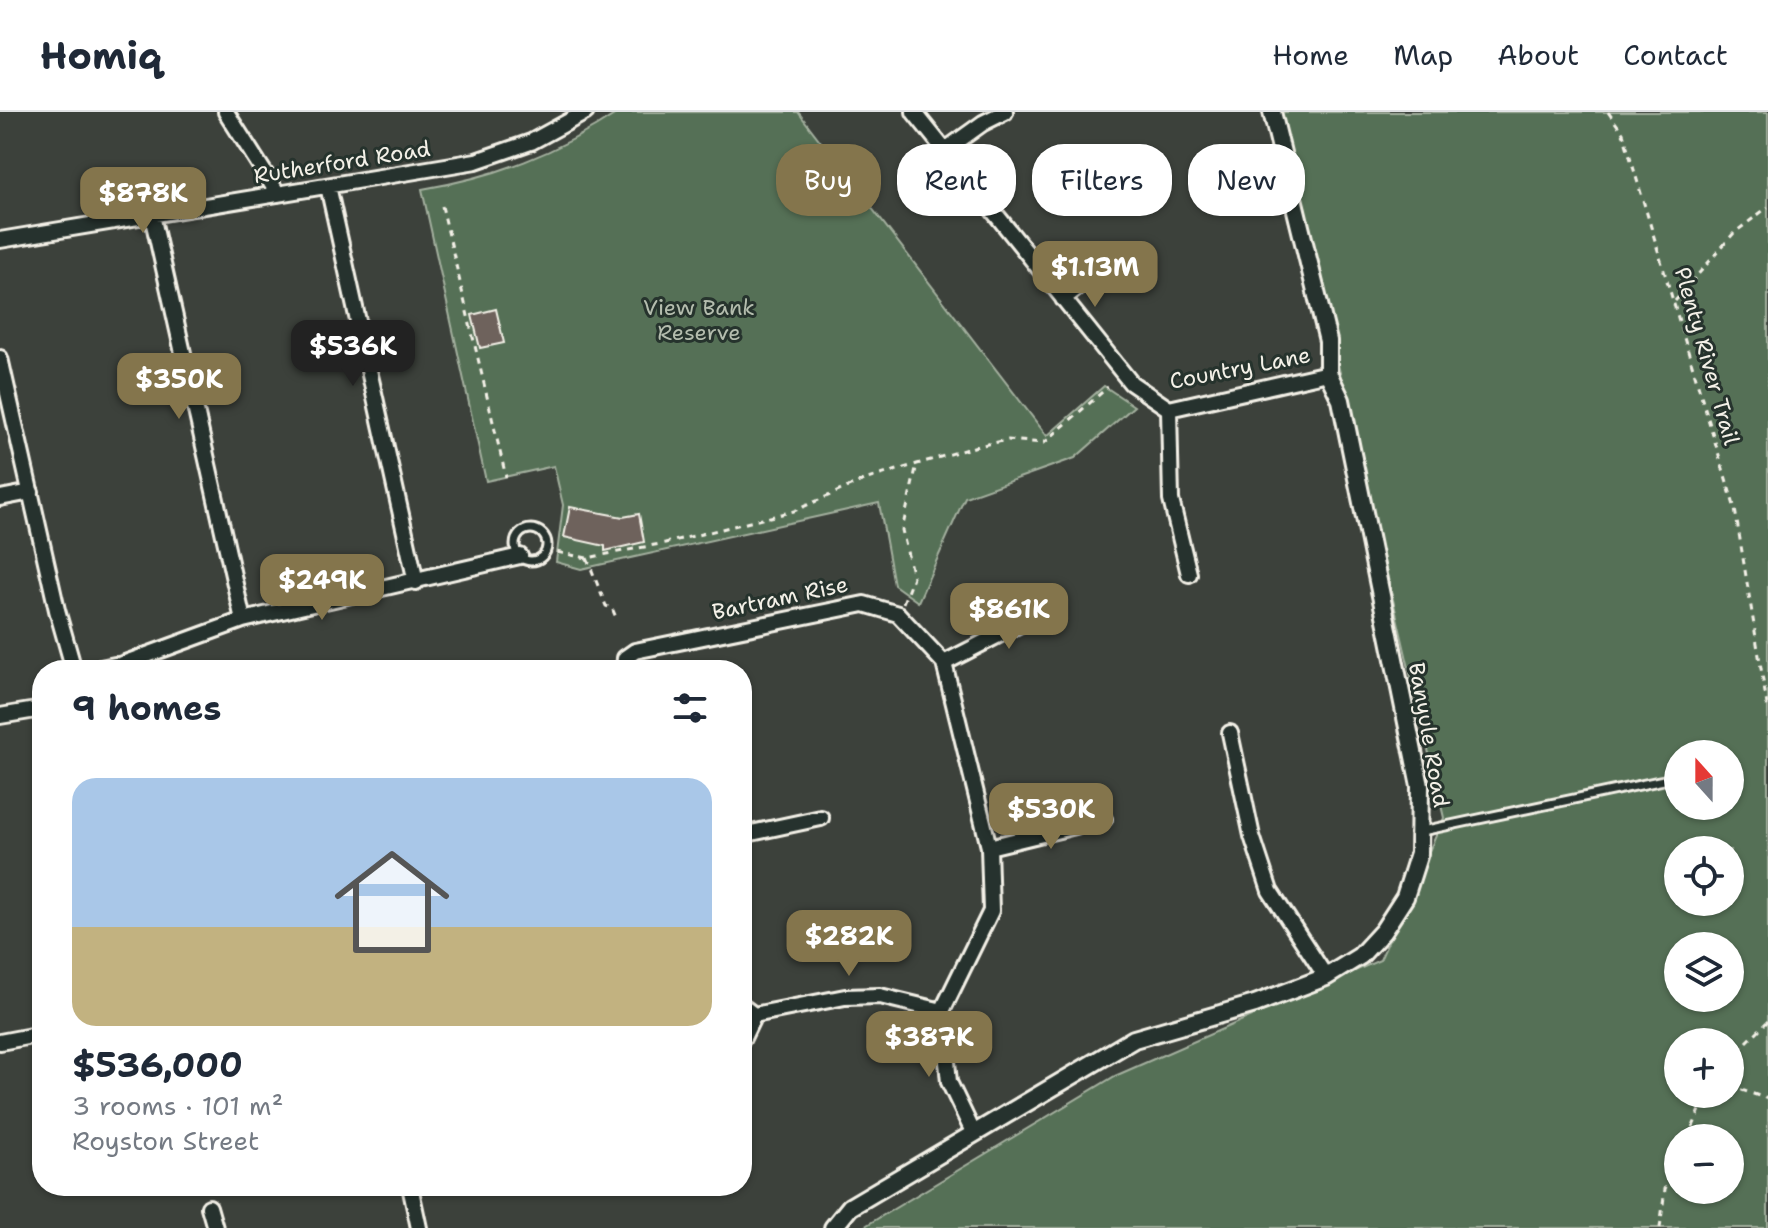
<!DOCTYPE html>
<meta charset="utf-8">
<style>
body{margin:0;font-family:"Shantell Sans",sans-serif;background:#f2f2f3;color:#1f2937;height:100vh;display:flex;flex-direction:column;font-size:30px;white-space:nowrap}
*{box-sizing:border-box;margin:0}
p{font-size:26px;color:#747a83}
.icon{flex:none;width:44px;height:44px;fill:none;stroke:currentColor;stroke-width:2;stroke-linecap:round;stroke-linejoin:round}
.map{position:relative;flex:1;overflow:hidden}
.details{position:absolute;left:32px;top:548px;width:720px;height:536px;display:flex;flex-direction:column;background:#fff;border-radius:32px;box-shadow:0 2px 6px #0004}
.details>*{flex:none}
.banner{position:absolute;left:776px;top:32px;width:760px;height:72px;display:flex;gap:16px}
.needle{width:52px;rotate:339deg}
.buttons{position:absolute;left:1664px;top:628px;display:grid;gap:16px}
.buttons a{display:grid;place-items:center;width:80px;height:80px;border-radius:50%;background:#fff;box-shadow:0 2px 6px #0004;font-size:40px}
.price{position:absolute;translate:-50% -68px;padding:0 18px;border-radius:16px;background:#84754c;color:#fff;font-size:26px;line-height:52px;filter:drop-shadow(0 2px 4px #0008)}
.price::after{content:'';position:absolute;left:50%;top:48px;width:24px;height:18px;margin-left:-12px;background:inherit;clip-path:polygon(0 0,100% 0,50% 100%)}
.price.selected{background:#222;color:#fff}
ul{padding:0;list-style:none}
li{display:grid;align-content:center;gap:16px;height:424px;padding:0 40px}
li+li{border-top:2px solid #e0e1e3}
li span{display:grid;place-items:center;height:248px;border-radius:24px;color:#555}
li>.icon{margin-inline-start:auto}
span .icon{width:144px;height:144px;fill:#fffc;stroke-width:1}
li b{font-size:34px}
h2{display:flex;justify-content:space-between;align-items:center;height:96px;padding:0 40px;font-size:34px}
.tag{padding:0 28px;border-radius:32px;background:#fff;box-shadow:0 2px 6px #0004;font-size:28px;line-height:72px}
.tag.selected{background:#84754c;color:#fff}
header{display:flex;align-items:center;gap:48px;box-sizing:border-box;height:112px;padding:0 40px;background:#fff;border-bottom:2px solid #e0e1e3}
header strong{font-size:38px}
nav{display:flex;gap:44px;margin-inline-start:auto;font-size:28px}
.map>svg:first-child{display:block}
</style>
<header>
<strong>Homiq</strong>
<nav><a>Home</a><a>Map</a><a>About</a><a>Contact</a></nav>
</header>
<div class="map">
<svg width="1768" height="1116" viewBox="0 0 1768 1116">
<rect width="100%" height="100%" fill="#3c413b"/>
<filter id="ink" filterUnits="userSpaceOnUse"><feTurbulence type="fractalNoise" baseFrequency=".0125" numOctaves="2"/><feDisplacementMap in="SourceGraphic" scale="16" xChannelSelector="R" yChannelSelector="G"/><feConvolveMatrix kernelMatrix="1 2 1 2 8 2 1 2 1" color-interpolation-filters="sRGB"/></filter>
<g filter="url(#ink)">
<!-- green -->
<path fill="#557056" stroke="#a4b09f" stroke-width="2" fill-rule="evenodd" d="M619 0H798L1047 324 1104 274 1134 294 1075 346 965 385 918 490 894 473 879 391 581 457 556 450 563 393 554 354 486 369 422 77C496 65 557 41 619 0Z
M1279 0H1768V1116H862L1115 964 1380 848 1444 706ZM1678 642H1730V694H1678ZM1678 738H1730V790H1678ZM1678 834H1730V886H1678ZM1678 930H1730V982H1678ZM1678 1026H1730V1078H1678Z"/>
<!-- building -->
<path fill="#6e625c" stroke="#f4f1e8" stroke-width="2" d="M496 197 504 231 480 236 472 203Z
M570 395 623 405 639 402 644 430 605 439V434L564 425Z"/>
<g fill="none" stroke-linecap="round" stroke-linejoin="round">
<!-- service casing -->
<g stroke="#f4f1e8" stroke-width="13">
<path id="service" d="M515 433a16 16 0 1 1 32 0a16 16 0 1 1-32 0Z
M1422 719 1678 665"/>
</g>
<!-- minor casing -->
<g stroke="#f4f1e8" stroke-width="20">
<path id="minor" d="M226 0 278 82
M914 0 1131 271 1169 297 1328 261
M944 39 983 11 1005 0
M328 74 416 470
M152 103 243 508
M0 128 476 49 531 30 586 0
M1063 187 1123 140
M0 246 57 498 74 558
M1169 297 1171 388 1189 462
M0 386 31 380
M944 551 1020 512 1040 486
M91 558 115 553
M106 558 243 508 520 444
M624 558 625 546 635 539 864 492 898 502 944 551 989 735 991 799 942 899 949 970 973 1020
M0 604 42 597
M1230 621 1252 724 1270 779 1326 865
M742 723 821 706
M989 735 1104 707
M742 894 754 903 845 885 880 884 942 899
M742 928 754 903
M0 930 42 922
M410 1074 419 1116
M209 1095 215 1116"/>
</g>
<!-- tertiary casing -->
<g stroke="#f4f1e8" stroke-width="22">
<path id="tertiary" d="M833 1116 850 1095 1134 927 1255 892 1326 865 1360 844 1383 819 1405 785 1419 741 1420 674 1341 288 1328 261V229L1272 0"/>
</g>
<!-- path -->
<path stroke="#f4f1e8" stroke-width="3" stroke-dasharray="6 6" stroke-linecap="butt" d="M1608 0 1623 21 1735 397 1768 599
M442 94 506 365
M1675 189 1734 121 1768 95
M548 433 556 440 587 446 665 431 794 399 864 368 977 334 1008 328 1044 331 1108 275
M587 446 606 494 612 496 617 508
M903 491 913 465 902 418 917 352
M1730 947 1768 909
M1730 974 1768 987
M1688 1026 1707 982
M1660 1116 1665 1077 1678 1048"/>
<!-- service -->
<use href="#service" stroke="#26332d" stroke-width="7"/>
<!-- minor -->
<use href="#minor" stroke="#26332d" stroke-width="14"/>
<!-- tertiary -->
<use href="#tertiary" stroke="#26332d" stroke-width="16"/>
</g>
</g>
<g text-anchor="middle" dominant-baseline="central" stroke-width="6" stroke-linejoin="round" paint-order="stroke">
<!-- street labels -->
<g font-size="22" fill="#f4f1e8" stroke="#26332d">
<text transform="translate(342 50) rotate(-9)">Rutherford Road</text>
<text transform="translate(1707 244) rotate(74)">Plenty River Trail</text>
<text transform="translate(1240 256) rotate(-11)">Country Lane</text>
<text transform="translate(780 486) rotate(-12)">Bartram Rise</text>
<text transform="translate(1429 623) rotate(80)">Banyule Road</text>
</g>
<!-- park labels -->
<g font-size="22" fill="#b4bdae" stroke="#26332d">
<text x="699" y="195">View Bank<tspan x="699" dy="25">Reserve</tspan></text>
</g>
</g>
</svg>
<div class="buttons">
<a><svg class="needle" viewBox="-14 -14 28 28"><path d="M0-13l5 13h-10z" fill="#e53935"/><path d="M0 13l5-13h-10z" fill="#747a83"/></svg></a>
<a><svg class="icon" aria-label="locate" viewBox="0 0 24 24"><circle cx="12" cy="12" r="6"/><path d="M12 2v4M12 18v4M2 12h4M18 12h4"/></svg></a>
<a><svg class="icon" aria-label="layers" viewBox="0 0 24 24"><path d="M12 4l9 5-9 5-9-5zM3 14l9 5 9-5"/></svg></a>
<a>+</a>
<a>−</a>
</div>
<b class="price" style="left:143px;top:123px">$878K</b>
<b class="price" style="left:1095px;top:197px">$1.13M</b>
<b class="price selected" style="left:353px;top:276px">$536K</b>
<b class="price" style="left:179px;top:309px">$350K</b>
<b class="price" style="left:322px;top:510px">$249K</b>
<b class="price" style="left:1009px;top:539px">$861K</b>
<b class="price" style="left:1051px;top:739px">$530K</b>
<b class="price" style="left:849px;top:866px">$282K</b>
<b class="price" style="left:929px;top:967px">$387K</b>
<div class="banner">
<a class="tag selected">Buy</a>
<a class="tag">Rent</a>
<a class="tag">Filters</a>
<a class="tag">New</a>
</div>
<section class="details">
<h2>9 homes<svg class="icon" aria-label="filters" viewBox="0 0 24 24"><path d="M4 7h16M4 17h16"/><circle cx="9" cy="7" r="2"/><circle cx="15" cy="17" r="2"/></svg></h2>
<ul>
<li><span style="background:linear-gradient(#a9c7e8 60%,#c2b280 0)"><svg class="icon" aria-label="home" viewBox="0 0 24 24"><path d="M3 11l9-7 9 7M6 9v11h12V9"/></svg></span><div><b>$536,000</b><p>3 rooms · 101 m²</p><p>Royston Street</p></div></li>
</ul>
</section>
</div>
